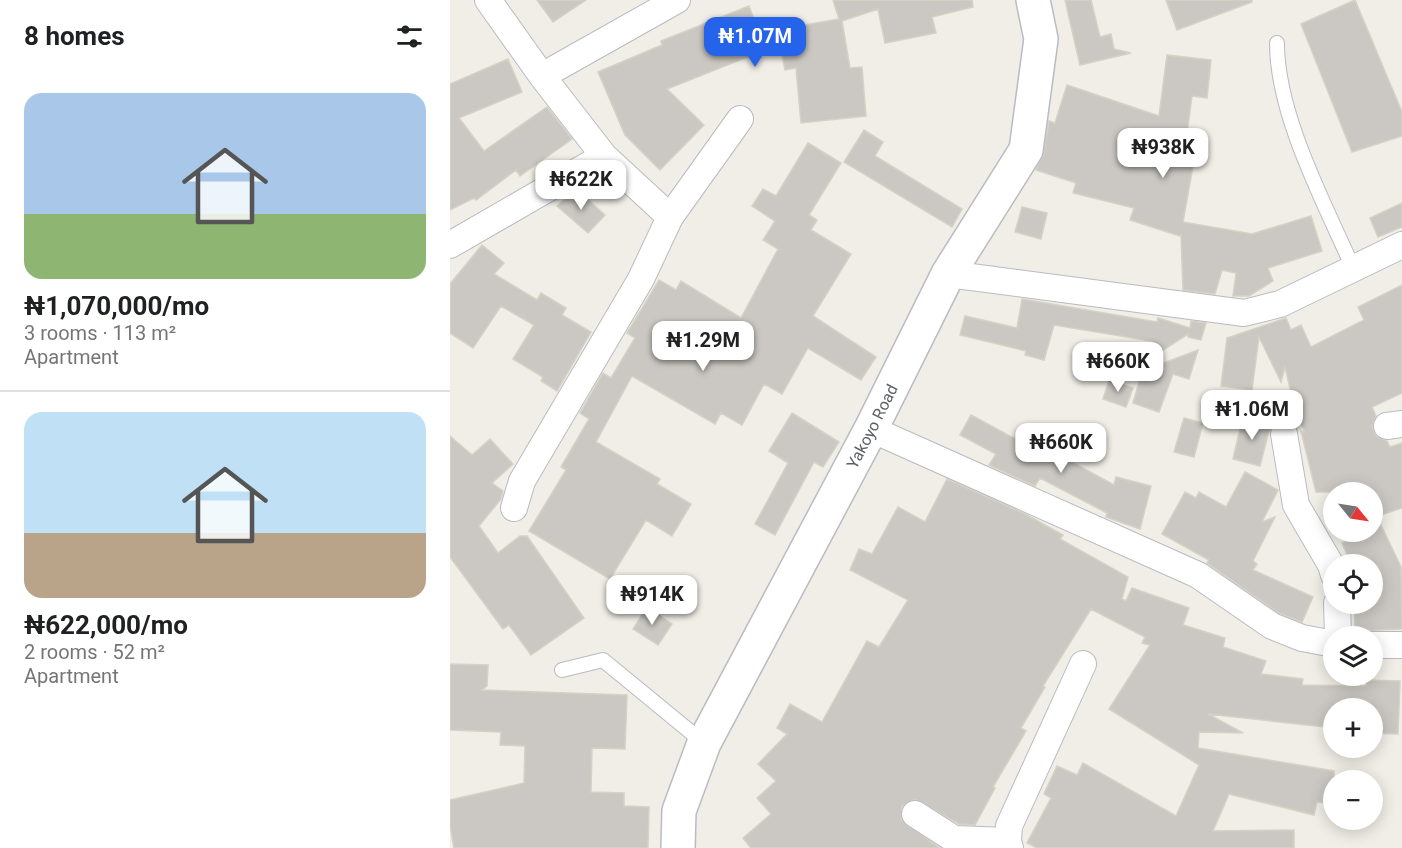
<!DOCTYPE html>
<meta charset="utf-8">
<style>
body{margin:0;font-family:Roboto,sans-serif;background:#f2f2f2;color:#202124;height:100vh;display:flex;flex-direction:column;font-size:22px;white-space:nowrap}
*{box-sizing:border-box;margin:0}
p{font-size:20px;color:#757577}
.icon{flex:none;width:33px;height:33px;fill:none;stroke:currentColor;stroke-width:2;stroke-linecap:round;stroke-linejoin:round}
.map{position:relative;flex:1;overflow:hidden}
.details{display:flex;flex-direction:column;background:#fff;width:450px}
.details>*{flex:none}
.needle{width:39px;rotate:120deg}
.buttons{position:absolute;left:873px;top:482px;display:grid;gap:12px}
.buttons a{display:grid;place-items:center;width:60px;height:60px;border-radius:50%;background:#fff;box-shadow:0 3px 15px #0003;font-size:30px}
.price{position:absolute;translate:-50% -51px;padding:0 14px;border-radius:12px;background:#fff;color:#222;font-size:20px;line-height:39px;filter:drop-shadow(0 2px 3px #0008)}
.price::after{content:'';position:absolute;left:50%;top:36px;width:18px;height:14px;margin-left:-9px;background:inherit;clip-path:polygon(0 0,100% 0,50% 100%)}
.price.selected{background:#2563eb;color:#fff}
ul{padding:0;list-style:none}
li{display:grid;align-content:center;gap:12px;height:318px;padding:0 24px}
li+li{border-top:2px solid #e0e0e0}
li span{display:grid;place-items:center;height:186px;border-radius:18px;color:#555}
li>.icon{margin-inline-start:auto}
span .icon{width:108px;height:108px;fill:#fffc;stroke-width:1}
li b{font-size:26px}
h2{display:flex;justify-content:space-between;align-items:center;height:72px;padding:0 24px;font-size:26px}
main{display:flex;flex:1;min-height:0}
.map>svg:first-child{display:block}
</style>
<main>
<section class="details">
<h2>8 homes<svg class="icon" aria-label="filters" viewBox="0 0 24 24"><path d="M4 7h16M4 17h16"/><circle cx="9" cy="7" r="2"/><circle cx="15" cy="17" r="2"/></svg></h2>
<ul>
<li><span style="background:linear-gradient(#a9c7e8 65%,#8fb573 0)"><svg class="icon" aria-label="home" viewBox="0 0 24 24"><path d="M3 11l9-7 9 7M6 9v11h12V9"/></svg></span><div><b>₦1,070,000/mo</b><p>3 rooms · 113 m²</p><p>Apartment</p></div></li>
<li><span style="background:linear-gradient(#bfe0f5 65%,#b9a48a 0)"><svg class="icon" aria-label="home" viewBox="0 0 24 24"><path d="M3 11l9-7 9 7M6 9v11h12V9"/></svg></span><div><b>₦622,000/mo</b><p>2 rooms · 52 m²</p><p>Apartment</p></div></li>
</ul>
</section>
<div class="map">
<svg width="952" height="848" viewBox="0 0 952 848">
<rect width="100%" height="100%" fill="#f0eee6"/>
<!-- building -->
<path fill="#cbc8c3" stroke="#d5d1c4" stroke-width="1.5" d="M87 0H136L103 22Z
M383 0H522L523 7 482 17 486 33 435 43 428 9 392 21 400 68 412 67 416 116 351 123 346 68 335 70 330 44 217 89 254 125 210 170 175 135 148 72 212 45 211 41 299 6 309 33 389 19Z
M615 0H641L650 37 661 34 664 49 681 53 630 65Z
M716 0H802V2L727 30Z
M905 0 952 112V136L902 152 851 24Z
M717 55 761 60 757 98 742 96 733 164 743 166 733 222 802 234 861 216 872 251 818 268 823 281 799 296H783L786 273 772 270 765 294 733 290 731 234 730 236 680 220 684 208 623 193 626 183 586 170 594 153 599 121 605 123 617 85 709 116Z
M58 59 72 92 9 118 34 151 97 107 122 139 70 176 66 170 26 200 24 198 0 210V84Z
M414 130 433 142 425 156 512 209 502 227 394 162Z
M358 143 391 163 359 215 367 220 361 230 401 254 363 316 426 357 411 380 358 348 332 394 314 384 292 425 271 413 265 424 182 376 146 442 210 479 207 484 241 504 222 536 196 520 160 579 79 531 116 470 111 467 139 419 130 413 153 373 161 378 185 338 177 333 209 280 226 290 231 281 291 318 328 249 313 240 325 221 302 206 313 189 326 196Z
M126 189 155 215 138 233 107 206Z
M952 203V227L928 237 920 218Z
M572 207 597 213 591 239 565 232Z
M32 245 54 263 44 274 87 300 91 293 116 308 112 315 141 332 107 391 91 381 93 377 63 359 84 325 51 306 23 348 0 333V284Z
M952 285V393L922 407 926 416 922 427 926 436 937 441 940 447 952 443V508L922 518V492H866L851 431 855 432 846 414 835 367 831 382 809 337 802 390 771 386 777 338 836 318 841 330 851 325 861 347 914 320 908 307Z
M572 299 707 322 708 318 740 328 741 321 756 323 751 340 738 337V334L707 354 711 364 748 350 739 379 723 374 709 412 683 403 701 341 604 325 594 360 575 355 576 351 510 335 515 316 567 328Z
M659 380 683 388 676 407 653 399Z
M342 413 389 442 373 467 364 462 325 535 305 524 338 463 319 451Z
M521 415 610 463 613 457 664 485 666 477 701 486 690 529 656 517 657 513 590 478 585 486 539 465 546 454 510 435Z
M793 416 821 423 810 466 783 459Z
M734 418 753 423 744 457 724 452Z
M0 436 22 455 40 439 63 464 42 483 53 491 51 499 29 526 48 553 70 536H77L134 618 81 655 59 625 53 629 0 557Z
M795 472 828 490 812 522 825 517 803 561 807 564 803 570 863 597 852 622 829 613 757 563 759 560 712 534 735 492 746 498 749 492 776 507Z
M497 479 575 514 613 535 610 539 678 577 672 599 676 601 682 588 739 608 733 625 775 638 773 647 816 661 811 674 853 679 852 685 916 686 917 680 950 681 948 734 922 733V708H884V728L758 714 793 733 749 732 748 748 884 771V803L867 802 864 815 779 794 763 831 844 830V848H587L577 843 601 798 594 794 607 766 627 775 633 763 726 816 749 765 659 709 700 645 692 643 695 637 641 609 593 686 595 687 571 728 576 731 543 787 545 788 525 825 509 824 465 799 452 806 451 820 490 848H301L293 838 321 814 307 798 326 781 308 764 337 734 327 728 340 704 372 722 417 641 429 647 458 600 400 570 409 549 422 554 448 507 475 522Z
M931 525 951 567 952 629 905 631 904 603H922V564H901L892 543 922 531Z
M197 607 222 624 208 645 183 629Z
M0 664 38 665 37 686 32 690 177 695 175 749 142 748 141 792 174 793V806L199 807 198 848H4L0 826V800L74 783 75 746 50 745 51 732 0 730Z"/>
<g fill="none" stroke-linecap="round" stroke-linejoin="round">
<!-- lane casing -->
<g stroke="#b8bbc0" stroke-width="16">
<path id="lane" d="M827 43C827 115 874 202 903 268
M112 670 153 660 254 743"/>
</g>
<!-- street casing -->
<g stroke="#b8bbc0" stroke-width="28">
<path id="street" d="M38 0 92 76 154 156 220 217
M92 76 227 0
M0 245 154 156
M498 274 794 313 830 304 952 245
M937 426 952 424
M421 429 748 575 822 626 852 638 884 644
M834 434 846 505 881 565 884 575
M64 508 72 481 191 279 220 217 290 119
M887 603 888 636
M922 645H952
M465 814 504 839 558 841
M560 848 558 841 559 826 633 664"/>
</g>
<!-- secondary casing -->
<g stroke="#b9bcc2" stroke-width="36">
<g id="secondary">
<path id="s1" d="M228 848 229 811 254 743 421 429 498 274 576 150 591 39 583 0"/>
</g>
</g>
<!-- lane -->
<use href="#lane" stroke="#fff" stroke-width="14"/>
<!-- street -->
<use href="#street" stroke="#fff" stroke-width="26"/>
<!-- secondary -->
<use href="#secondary" stroke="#fff" stroke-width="33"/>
</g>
<g text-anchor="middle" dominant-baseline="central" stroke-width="5" stroke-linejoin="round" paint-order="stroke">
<!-- street labels -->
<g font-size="16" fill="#5d6166" stroke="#fff">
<text stroke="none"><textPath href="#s1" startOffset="468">Yakoyo Road</textPath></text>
</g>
</g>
</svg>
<div class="buttons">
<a><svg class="needle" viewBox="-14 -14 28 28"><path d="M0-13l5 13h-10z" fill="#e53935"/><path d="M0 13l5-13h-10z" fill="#757577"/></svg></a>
<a><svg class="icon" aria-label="locate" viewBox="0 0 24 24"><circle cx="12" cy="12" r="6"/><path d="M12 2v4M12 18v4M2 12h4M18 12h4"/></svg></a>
<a><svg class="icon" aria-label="layers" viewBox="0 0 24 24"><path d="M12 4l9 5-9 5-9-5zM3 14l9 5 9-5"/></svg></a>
<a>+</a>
<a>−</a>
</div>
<b class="price selected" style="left:305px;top:68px">₦1.07M</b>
<b class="price" style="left:713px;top:179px">₦938K</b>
<b class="price" style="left:131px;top:211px">₦622K</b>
<b class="price" style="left:253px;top:372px">₦1.29M</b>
<b class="price" style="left:668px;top:393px">₦660K</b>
<b class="price" style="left:802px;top:441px">₦1.06M</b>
<b class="price" style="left:611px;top:474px">₦660K</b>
<b class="price" style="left:202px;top:626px">₦914K</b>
</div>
</main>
